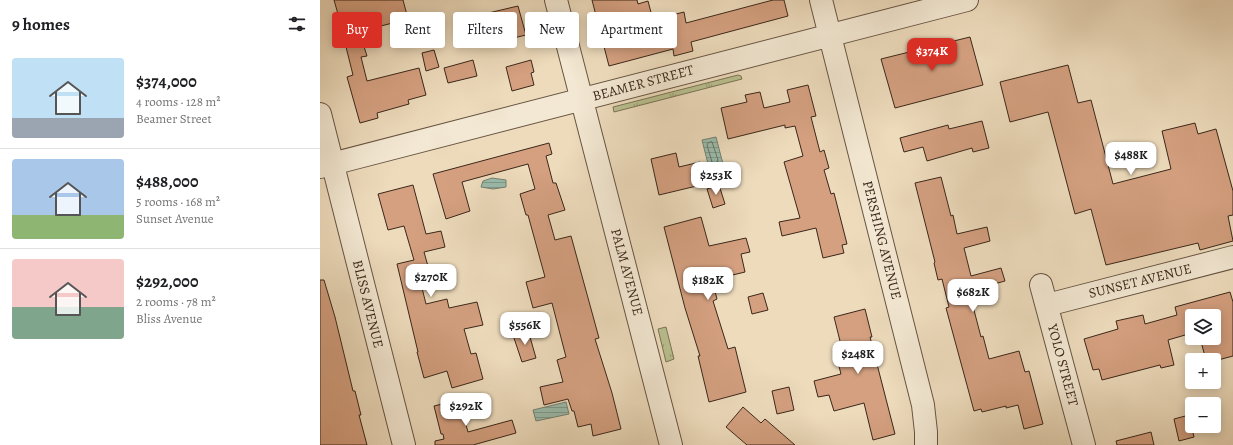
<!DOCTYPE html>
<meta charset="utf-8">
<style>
body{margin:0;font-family:Alegreya,serif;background:#f2f2f2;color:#202124;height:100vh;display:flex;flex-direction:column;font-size:15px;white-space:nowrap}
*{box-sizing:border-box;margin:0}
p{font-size:13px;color:#757577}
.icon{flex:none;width:22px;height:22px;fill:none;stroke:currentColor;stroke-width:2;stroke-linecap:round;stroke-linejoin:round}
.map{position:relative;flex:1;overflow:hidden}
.sheet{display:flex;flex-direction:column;background:#fff;width:320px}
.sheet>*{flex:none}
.hud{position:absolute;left:12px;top:12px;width:380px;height:36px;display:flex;gap:8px}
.tools{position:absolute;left:865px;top:309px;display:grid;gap:8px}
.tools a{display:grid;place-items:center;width:36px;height:36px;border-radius:4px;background:#fff;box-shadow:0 2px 10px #0003;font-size:20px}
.price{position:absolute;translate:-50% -34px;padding:0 9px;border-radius:8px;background:#fff;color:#222;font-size:13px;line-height:26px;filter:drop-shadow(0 1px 2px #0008)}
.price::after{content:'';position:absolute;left:50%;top:24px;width:12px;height:9px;margin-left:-6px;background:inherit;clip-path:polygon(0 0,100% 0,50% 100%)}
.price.on{background:#d93025;color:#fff}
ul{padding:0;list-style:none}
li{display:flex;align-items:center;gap:12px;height:100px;padding:0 12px}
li+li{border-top:1px solid #e0e0e0}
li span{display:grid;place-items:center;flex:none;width:112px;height:80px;border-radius:4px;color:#555}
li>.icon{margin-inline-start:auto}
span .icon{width:48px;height:48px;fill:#fffc;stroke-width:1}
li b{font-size:17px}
h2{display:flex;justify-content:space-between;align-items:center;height:48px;padding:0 12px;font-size:17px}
.pill{padding:0 14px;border-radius:4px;background:#fff;box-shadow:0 2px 10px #0003;font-size:14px;line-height:36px}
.pill.on{background:#d93025;color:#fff}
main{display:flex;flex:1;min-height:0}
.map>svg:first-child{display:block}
</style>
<main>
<section class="sheet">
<h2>9 homes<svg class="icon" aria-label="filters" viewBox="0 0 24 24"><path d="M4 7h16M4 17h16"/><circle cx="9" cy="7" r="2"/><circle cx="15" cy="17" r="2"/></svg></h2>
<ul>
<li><span style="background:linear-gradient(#bfe0f5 75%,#9aa5b1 0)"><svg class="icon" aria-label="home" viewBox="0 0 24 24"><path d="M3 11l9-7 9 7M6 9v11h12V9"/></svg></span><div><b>$374,000</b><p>4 rooms · 128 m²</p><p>Beamer Street</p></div></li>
<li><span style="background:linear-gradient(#a9c7e8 70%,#8fb573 0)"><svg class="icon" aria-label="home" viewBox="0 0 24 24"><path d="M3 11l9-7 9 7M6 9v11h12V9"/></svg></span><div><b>$488,000</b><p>5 rooms · 168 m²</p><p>Sunset Avenue</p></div></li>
<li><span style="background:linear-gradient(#f6c9c9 60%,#7fa58c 0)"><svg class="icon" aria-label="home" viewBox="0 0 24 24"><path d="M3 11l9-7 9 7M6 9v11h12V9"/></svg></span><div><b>$292,000</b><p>2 rooms · 78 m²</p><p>Bliss Avenue</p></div></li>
</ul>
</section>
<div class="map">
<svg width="913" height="445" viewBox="0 0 913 445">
<defs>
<pattern id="grass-tufts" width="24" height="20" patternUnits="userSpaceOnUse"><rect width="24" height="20" fill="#b9c090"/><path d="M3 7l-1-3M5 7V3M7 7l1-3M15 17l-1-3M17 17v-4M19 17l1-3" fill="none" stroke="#979c75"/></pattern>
<pattern id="water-rules" width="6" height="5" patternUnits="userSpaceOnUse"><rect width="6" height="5" fill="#9abcac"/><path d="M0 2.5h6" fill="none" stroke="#7f998b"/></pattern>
</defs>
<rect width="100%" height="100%" fill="#eddbbc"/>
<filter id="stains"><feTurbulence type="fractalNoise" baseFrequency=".005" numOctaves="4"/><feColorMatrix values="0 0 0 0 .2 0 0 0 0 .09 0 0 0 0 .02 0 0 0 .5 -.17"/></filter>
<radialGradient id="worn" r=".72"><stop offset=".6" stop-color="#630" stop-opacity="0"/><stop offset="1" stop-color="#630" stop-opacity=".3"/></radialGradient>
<!-- grass -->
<path fill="url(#grass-tufts)" stroke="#7a7455" d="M418 75 421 76 422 79 294 112 293 107Z
M346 327 354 359 346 362 338 329Z"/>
<!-- water -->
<path fill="url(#water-rules)" stroke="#748072" d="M396 137 403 164 389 168 382 140Z
M172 178 186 180V187L173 189 161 187 163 181Z
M246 402 249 414 216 421 213 410Z"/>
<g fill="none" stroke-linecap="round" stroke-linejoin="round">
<!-- shore -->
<path stroke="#6a7263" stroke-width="1" d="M392 142 398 160 397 162 394 163 392 162 387 145 388 143Z"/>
</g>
<!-- building -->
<path fill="#d4a080" stroke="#3a271a" d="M14 0H83L88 19 57 27 54 29 55 33 41 37 47 56 41 57 47 81 99 68 106 95 88 100 89 104 57 113 58 118 40 123 27 77 33 75 26 47 27 46Z
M272 0H317L318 4 328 1 333 20 364 12 366 23 453 0H464L468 16 371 42 373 51 354 56 353 49 289 66Z
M198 6 206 35 168 44 160 15Z
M650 37 663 85 575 108 561 59Z
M114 50 119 67 106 71 102 53Z
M153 60 157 76 128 83 124 68Z
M211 60 214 72 211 73 214 85 192 91 186 67Z
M748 65 758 103 771 100 793 184 851 169 842 131 875 123 878 134 896 129 913 191V215L908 216 913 241 880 250 878 243 786 265 771 209 755 214 728 112 690 122 680 82Z
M488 85 496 116 491 117 500 152 504 150 509 168 504 170 511 194 514 193 527 244 522 245 524 253 503 258 496 228 462 236 459 222 480 218 464 162 483 156 475 126 465 128V125L408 139 401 108 427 102 425 95 440 92 444 108 470 102 467 90Z
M662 121 669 148 653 152 652 148 607 161 603 147 584 152 580 138 628 125 629 129Z
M229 143 232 154 226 156 233 183H236L245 210 228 215 235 240 251 236 279 338 275 339 292 393 301 429 273 436 271 424 258 427 254 411H252L248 399 224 405 220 387 243 382 237 360 246 357 232 303 213 308 206 282 225 277 208 215H206L200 194 215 189 208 164 142 182 150 211 126 219 113 174Z
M356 153 359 167 380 162 385 184 339 195 331 159Z
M621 177 631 216 633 215 637 234 667 227 670 241 644 248 651 276 681 268 685 281 649 291 661 337 663 336 669 359 699 351 705 372 709 371 723 424 704 429 698 405 686 408V406L662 412 661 409 654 411 626 308 629 307 622 279 618 280 614 263 615 262 595 183Z
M93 185 106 234 121 231 125 247 104 252 111 277 100 280 106 304 127 299 129 308 157 302 163 325 144 329 151 354 156 353 163 379 132 388 127 371 104 378 97 352H98L77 264 94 260 84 226 68 230 58 194Z
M399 185 405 204 393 208 387 189Z
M381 217 389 246 426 238 430 252 421 254 425 272 392 280 397 299 393 301 408 349 415 347 426 392 389 402 378 356H380L365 308 344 227Z
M0 280H4L15 317 33 391H35L41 415H39L47 445H0Z
M910 292 913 302V356L898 360H886L880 338H894V316H872V333L848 340 854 365 841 368 840 365 782 380 779 369 773 370 764 339 798 329 796 321 823 315 825 324 857 315 855 307Z
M443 293 448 310 432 314 428 297Z
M545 309 552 337H550L575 434 553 440 544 403 514 411 509 395 498 397 494 381 521 374 515 351 522 349 514 317Z
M208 330 216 358 202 362 193 335Z
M469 387 474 410 457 414 452 391Z
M139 400 148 432 192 420 196 433 153 445H115V441L124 439 123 434H121L114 406Z
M423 407 441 423 445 419 475 445H427L406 427Z
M869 415 874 437 859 441 854 419Z
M831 432 834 445H797L796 441Z"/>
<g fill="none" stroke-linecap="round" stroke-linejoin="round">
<!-- minor casing -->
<g stroke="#675442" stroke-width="24">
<path id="minor" d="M236 0 351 445
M501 0 603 405 606 432V445
M0 114 84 445
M0 167 647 0
M721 285 764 445
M727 305 913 257"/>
</g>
<!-- minor -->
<use href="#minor" stroke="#f3e8d3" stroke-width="22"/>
</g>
<g text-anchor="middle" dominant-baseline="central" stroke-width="4" stroke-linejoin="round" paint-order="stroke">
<!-- street labels -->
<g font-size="14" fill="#3a271a" stroke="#f3e8d3">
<text transform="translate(323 83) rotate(-15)">BEAMER STREET</text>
<text transform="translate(562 240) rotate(76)">PERSHING AVENUE</text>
<text transform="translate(307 272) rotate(75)">PALM AVENUE</text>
<text transform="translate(820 281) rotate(-14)">SUNSET AVENUE</text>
<text transform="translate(48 304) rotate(76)">BLISS AVENUE</text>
<text transform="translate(743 365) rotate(75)">YOLO STREET</text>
</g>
</g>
<rect width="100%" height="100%" filter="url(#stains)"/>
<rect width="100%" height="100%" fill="url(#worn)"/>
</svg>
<div class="tools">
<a><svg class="icon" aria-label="layers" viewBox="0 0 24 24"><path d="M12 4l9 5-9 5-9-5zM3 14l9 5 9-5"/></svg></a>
<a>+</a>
<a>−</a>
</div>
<b class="price on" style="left:612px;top:72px">$374K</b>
<b class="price" style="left:811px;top:176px">$488K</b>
<b class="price" style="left:396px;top:196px">$253K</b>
<b class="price" style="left:111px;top:298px">$270K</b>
<b class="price" style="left:388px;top:301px">$182K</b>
<b class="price" style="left:653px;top:313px">$682K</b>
<b class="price" style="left:205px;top:346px">$556K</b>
<b class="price" style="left:538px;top:375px">$248K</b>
<b class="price" style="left:146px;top:427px">$292K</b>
<div class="hud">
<a class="pill on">Buy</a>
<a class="pill">Rent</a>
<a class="pill">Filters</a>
<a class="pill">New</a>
<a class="pill">Apartment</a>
</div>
</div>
</main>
